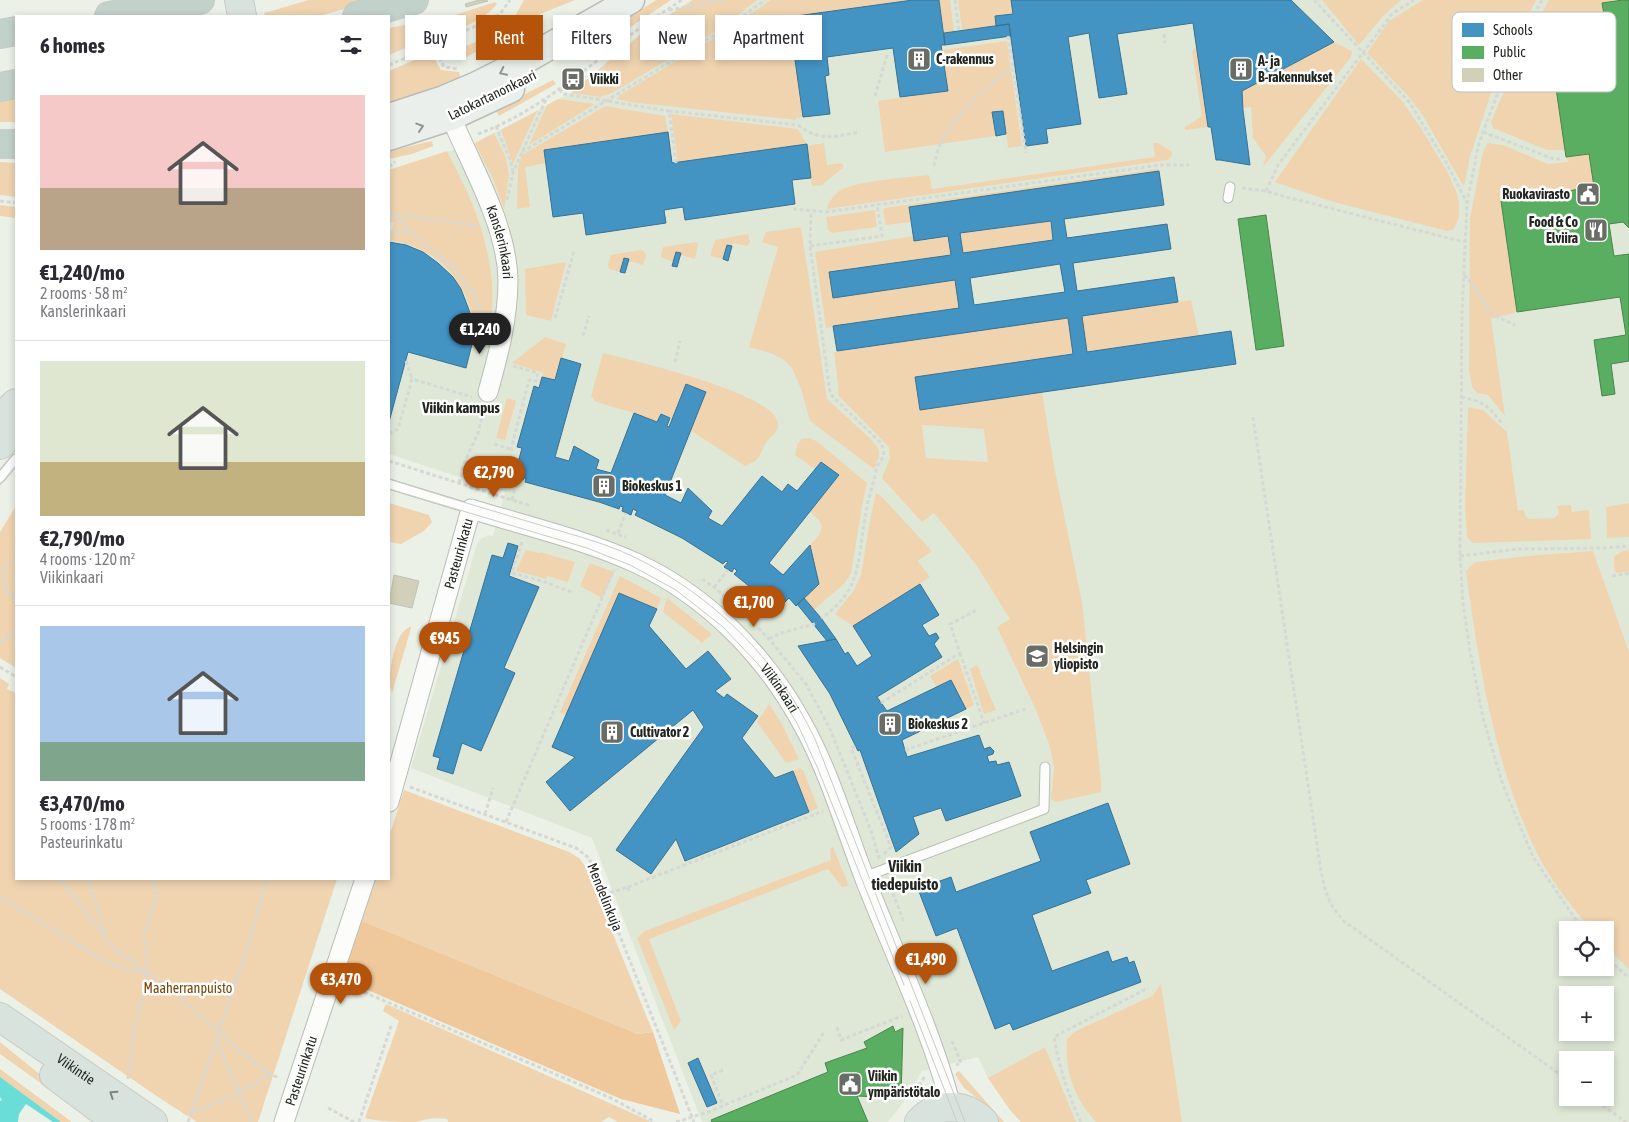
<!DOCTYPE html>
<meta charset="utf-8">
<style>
body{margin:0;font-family:"Asap Condensed",sans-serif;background:#f2f2f3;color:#2b2b33;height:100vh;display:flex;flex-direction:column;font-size:19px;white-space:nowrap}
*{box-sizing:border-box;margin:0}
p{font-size:16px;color:#7c7c81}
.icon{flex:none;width:28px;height:28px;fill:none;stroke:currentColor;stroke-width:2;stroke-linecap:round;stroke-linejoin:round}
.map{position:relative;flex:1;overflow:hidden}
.details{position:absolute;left:15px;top:15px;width:375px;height:865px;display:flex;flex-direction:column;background:#fff;border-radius:0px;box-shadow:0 2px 8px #0003}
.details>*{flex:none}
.top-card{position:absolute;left:405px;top:15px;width:475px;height:45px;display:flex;gap:10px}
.tools{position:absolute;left:1559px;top:921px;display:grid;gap:10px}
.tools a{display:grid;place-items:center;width:55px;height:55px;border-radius:0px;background:#fff;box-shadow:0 2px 8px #0003;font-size:25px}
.price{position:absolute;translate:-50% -42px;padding:0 11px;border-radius:18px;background:#b45309;color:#fff;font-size:16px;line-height:32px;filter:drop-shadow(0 1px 2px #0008)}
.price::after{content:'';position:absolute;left:50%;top:30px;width:15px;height:11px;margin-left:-8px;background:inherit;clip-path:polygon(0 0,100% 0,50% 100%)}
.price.on{background:#222;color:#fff}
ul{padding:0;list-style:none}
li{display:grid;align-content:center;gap:10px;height:265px;padding:0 25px}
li+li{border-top:1px solid #e1e1e2}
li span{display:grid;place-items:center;height:155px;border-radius:0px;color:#555}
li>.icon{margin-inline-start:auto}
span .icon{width:90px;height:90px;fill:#fffc;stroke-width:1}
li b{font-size:21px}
h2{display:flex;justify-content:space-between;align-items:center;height:60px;padding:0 25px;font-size:21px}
.chip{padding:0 18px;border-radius:0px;background:#fff;box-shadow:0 2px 8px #0003;font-size:18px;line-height:45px}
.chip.on{background:#b45309;color:#fff}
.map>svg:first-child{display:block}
</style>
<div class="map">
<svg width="1629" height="1122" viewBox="0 0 1629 1122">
<rect width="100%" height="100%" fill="#ecf1e7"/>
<!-- built -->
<path fill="#dfe8d6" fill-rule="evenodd" d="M693 0H1629V1122H1021L1010 1110 988 1078 978 1057 922 1071 903 1103 888 1122H702L592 838 411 768 477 544 482 538 488 535 493 536 505 492 389 454V170L475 143 571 93 648 28ZM1568 930H1605V968H1568ZM1568 995H1605V1032H1568ZM1568 1060H1605V1098H1568Z"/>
<!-- green -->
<path fill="#f0d4b0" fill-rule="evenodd" d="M309 0H377L319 16H265L264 13Z
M524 0H575L533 17 467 57 452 58 450 53 487 37 489 31 515 16Z
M656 0H671L623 32 588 61 585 57 617 25Z
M693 0H757L723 27 612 93 600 97 571 93 648 28Z
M771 0H913L789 17 803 117 796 118V120L630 102 617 99 620 95 714 38Z
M939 0H950L954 31 944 33Z
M958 0H1011L1013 14 995 16 996 26 962 30Z
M1322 0H1401L1383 16 1359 45Z
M1423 0H1536L1495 82 1470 156 1464 187 1422 114 1408 96 1367 53 1389 21Z
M1549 0H1623L1602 3 1608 39 1550 47 1565 150H1547L1493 128 1491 122 1520 53Z
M495 2 497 4C485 21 453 31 435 39L430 23Z
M420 22 426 39 389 55V28Z
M1007 41 1022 146 1008 148 1003 111 992 113 996 136 885 152 878 101 948 91 942 50Z
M1334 42 1352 51 1351 57 1263 167 1266 156 1253 138 1251 107 1243 108 1242 91Z
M1197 47 1208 127 1185 130V127L1202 116 1192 51Z
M431 53 441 70 459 72 461 79 389 105V71Z
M1361 59 1403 102 1422 130 1448 173 1457 194 1459 202V217L1454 229 1447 231 1330 201 1275 182Z
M553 80 556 84 499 116 495 109Z
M16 95V122H0V97Z
M558 99 595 104 529 145 547 105Z
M605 106 665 116 668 132 544 150 546 163 525 167 530 207 517 209 518 167 522 155Z
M537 111 513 164 501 130Z
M671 114 798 129 807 144 678 163Z
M494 133 506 158 509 176 504 209 493 179 475 143Z
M432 141 433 146 412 154 389 159V151Z
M824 143 827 165 842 163 844 167 822 185 812 186 807 146Z
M1153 143H1158L1172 152V156L1168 160 827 209C829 202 832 197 838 192 851 181 910 177 929 175L932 189 1155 157Z
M1487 143 1503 145 1548 164 1569 162 1566 157 1589 154 1594 187 1501 201 1517 312 1491 319 1505 416 1488 395 1477 393 1472 387 1469 369 1470 219 1482 156Z
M447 151C470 195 487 232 492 281 493 295 492 310 491 323L475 324C464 277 437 248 389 240L394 223 389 221V170Z
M0 162 16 163V197L0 195Z
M1158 169 1159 171 909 207 911 222 886 225 883 211 885 208Z
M0 205 16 207V218L0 216Z
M875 210 877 227 832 233 828 230 826 217Z
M1051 221 1053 240 963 253 960 233Z
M801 227 827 399 871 439 879 450V457L874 469 810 421 801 389 792 368 784 360 773 354 749 347 778 247 762 242 766 232Z
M748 234 750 242 747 246 733 243 732 246 727 245 723 259 711 256V252L715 240Z
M913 236 914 241 948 236 951 255 829 272 833 297 955 280 959 308 826 328 815 252Z
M696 242 698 244 695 259 680 255V253L676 252 673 262 661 257 663 247Z
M641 250 644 251 646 256 643 265 629 261V259L624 258 620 272 609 269 608 265 611 255Z
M566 262 551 321 526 315 525 269Z
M1191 300 1199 336 1087 352 1082 316Z
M1068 318 1073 354 915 377 920 410 1042 392 1054 466 1082 602 1101 782V792L1056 802 1052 800 1051 798 1054 767 1049 744 1036 710 997 627 1010 619 975 563 934 513 922 522 882 478 890 458 889 447 838 395V385L834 352ZM922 425 984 429 988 462 926 458Z
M545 337 566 344 555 380 542 377 543 373 512 363Z
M603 353C633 361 773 392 778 423 779 432 772 435 767 441 763 447 761 457 755 461 753 463 748 464 745 466L690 430 705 392 686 384 672 418 661 414 657 422 634 413 596 402 591 396Z
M507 398 516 401 505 440 496 438Z
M1468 407 1483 410 1507 432 1518 511 1524 510 1525 515 1529 519 1554 518 1559 514 1557 506 1571 505 1572 512 1589 510 1591 539 1473 543 1467 537 1465 508Z
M810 438 818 442 867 483 862 506 851 573 845 583 814 610 804 598 810 545 820 534 822 526 819 520 810 512 839 475 821 462 815 469 795 455 798 443 802 439Z
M876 493 883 498 932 551 918 561 930 577 853 626 835 614 854 590 861 575 870 520Z
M389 503 429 515 432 522 424 531 401 544 389 542Z
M1629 503V537L1607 538 1606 507Z
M16 506V668L0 658V532Z
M526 550 539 553 540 552 575 562 568 582 547 576 546 579 516 571Z
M1629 550V571L1616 573 1614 567V556L1623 551Z
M1593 551 1629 652V969L1605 946V930H1591C1571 905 1549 879 1535 849 1494 762 1479 666 1466 571L1475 562 1528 556Z
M590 563 614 572 602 598 580 586Z
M620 576 661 598 657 609 619 593 566 715 560 712Z
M667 598 712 634 702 643 663 612Z
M411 626 410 632 392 693 390 686 389 689C389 674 393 646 402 633 404 630 408 628 411 626Z
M958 659 974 705 966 709 951 680 936 687 930 676Z
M977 665 996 710 984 714 970 669Z
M0 678 9 684 7 689 16 693V879H337L258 1122H197L164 1101 0 989Z
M769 704 782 724 799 759 786 763 757 722Z
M800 768 803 770 818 808 809 812 793 771Z
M404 790 569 852 579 858 585 866 653 1032 638 1034 362 921 375 879H389V837Z
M833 847 849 886 842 887 828 869 649 939 681 1021 674 1030 637 938 645 931 831 860 830 848Z
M1161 984 1182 1122H1096C1074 1098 1064 1071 1067 1039L1074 1032 1152 996Z
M386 1004 650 1121 647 1122H618L609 1117 601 1122H448L447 1119C436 1117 426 1119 416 1122 401 1122 379 1122 365 1118L399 1021 383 1011Z
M0 1042 58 1089 95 1122 0 1054Z
M1045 1047 1076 1122H1021L1010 1110 988 1078Z
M0 1069 72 1122H54L0 1083Z
M959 1071 1004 1122H996L987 1106 964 1088 955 1074Z"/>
<!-- forest -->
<path fill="#efc99b" d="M362 921 638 1034 653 1032 680 1114 621 1099 342 979Z"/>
<!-- water -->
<path fill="#6addd8" d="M0 1077 61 1122H53L26 1104 19 1114 18 1122H0V1101L2 1100 0 1097Z"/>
<!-- schools -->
<path fill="#4393c3" stroke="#397292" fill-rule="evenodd" d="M913 0H939L945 45H941L948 91 900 97 893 48 827 57 829 75 825 76 830 114 803 117 789 17Z
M1011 0H1291L1334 42 1242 91 1243 110 1250 165 1220 160H1216L1211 127H1208L1193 23 1117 34 1127 94 1099 98 1089 33 1068 37 1081 124 1046 129 1048 143 1026 146 1009 24 996 26 995 16 1013 14Z
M783 20 785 37 778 38 776 21Z
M1009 24 1011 36 945 45 944 33Z
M1003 111 1006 134 996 136 992 112Z
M668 132 672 163 807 144 811 178 792 180 795 204 685 220 683 207 664 210 666 223 586 235 583 213 553 217 544 150Z
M1159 171 1164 205 1064 219 1067 238 1167 224 1171 249 1073 263 1077 291 1174 277 1178 302 1082 316 1087 352 1231 331 1236 364 920 410 915 377 1073 354 1068 318 837 351 833 326 959 308 955 280 833 298 829 272 951 255 948 236 914 241 909 207ZM1051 221 1053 240 963 253 960 233ZM1060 264 1065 292 974 305 970 278Z
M389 242 406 245 423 252 438 263 453 277 461 289 469 310 473 325 472 344 466 368 408 352 389 422Z
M727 245 732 246 728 261 723 259Z
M676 252 681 253 677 267 672 266Z
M624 258 629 259 625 273 620 272Z
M561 358 581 364 555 457 569 461 574 446 599 460 596 469 611 473 634 413 657 422 661 414 670 418 667 426 669 427 686 384 706 392 665 495 681 503 688 488 712 511 708 518 722 526 762 476 782 492 788 484 797 491 821 462 839 475 769 563 783 575 810 545 819 584 796 606 789 598 775 612 755 591 734 574 737 571 734 568 732 572 724 567 728 562 726 561 723 564 682 538 635 515 637 511 633 509 631 515 622 511 623 507 620 506 619 509 599 502 525 482 526 478H524L523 480 514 477 522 448 517 447 534 386 539 388 542 377 555 380Z
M508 543 518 546 509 576 539 587 504 668 515 673 481 751 462 743 453 774 437 769 440 758 433 756 492 555 503 558Z
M920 584 939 615 922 625 929 636 936 633 939 638 934 644 942 657 877 697 887 711 951 680 966 709 902 740 907 757 979 735 984 749 990 747 994 751 993 754 987 756 989 762 996 761 997 765 1009 762 1021 796 946 821 941 808 913 817 919 834 896 852 860 750 858 751 830 694 798 646 836 639 845 654 848 652 857 666 872 656 853 626Z
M619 593 657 609 649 626 686 669 708 651 731 679 715 691 724 698 727 694 758 716 742 738 775 778 793 771 809 812 685 861 676 839 651 874 616 850 704 727 693 710 570 811 546 782 575 757 552 747Z
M804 598 821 618 836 639 827 641 797 604Z
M1108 803 1130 864 1086 880 1091 893 1032 915 1052 971 1108 951 1112 962 1127 957 1129 963 1134 961 1141 982 1013 1030 1010 1023 995 1029 957 928 936 936 918 889 951 877 956 892 1041 861 1030 832Z
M698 1058 717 1103 707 1107 688 1063Z"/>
<!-- public -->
<path fill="#5aae61" stroke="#49854d" d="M1623 0H1629V228L1623 222 1609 224 1614 256 1629 254V361L1611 364 1615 394 1602 396 1594 340 1626 335 1620 297 1517 312 1501 201 1594 187 1589 154 1566 157 1550 47 1608 39 1602 3Z
M1266 215 1284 346 1256 350 1238 219Z
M893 1026 895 1032 903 1028 901 1098 857 1096 868 1122H712L711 1120 828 1072 825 1063 867 1048 864 1042Z"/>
<!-- building -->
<path fill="#d2d0b8" stroke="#c1c2ba" d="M479 0 488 1 466 7 465 4Z
M394 575 419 581 412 608 389 603Z"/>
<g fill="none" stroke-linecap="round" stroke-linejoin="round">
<!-- lane casing -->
<g stroke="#b9bdb6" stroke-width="11">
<path id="lane" d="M1228 198 1230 187
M0 478 16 459
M389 484 471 509
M864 877 1044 809 1045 767"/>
</g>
<!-- street casing -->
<g stroke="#b9bdb6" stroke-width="21">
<g id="street">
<path id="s1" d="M446 105C467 159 507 222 508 280 508 319 498 356 488 392"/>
<path id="s2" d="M389 802 471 509C526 526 583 539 636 563 706 595 765 655 802 723 829 771 845 827 865 879 894 954 931 1028 951 1106"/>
<path id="s3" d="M284 1122 365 879"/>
</g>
</g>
<!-- secondary casing -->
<g stroke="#b9bdb6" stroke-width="29">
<path id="secondary" d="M389 117 444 99 477 85 515 66 631 0
M389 137 451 117 511 89"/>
</g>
<!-- primary casing -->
<g stroke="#c7cbc5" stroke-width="30">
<g id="primary">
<path d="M239 0 242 16"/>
<path d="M0 417 16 403"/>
<path d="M0 445 16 429"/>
<path id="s4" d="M0 1017 153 1122"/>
<path d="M54 1075 117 1122"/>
<path d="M919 1122C938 1101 965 1103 984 1122"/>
</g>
</g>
<!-- highway casing -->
<g stroke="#c7cbc5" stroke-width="30">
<path id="highway" d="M109 16 200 0
M357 16 414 0
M0 34 16 31
M0 87 16 84
M0 144H16"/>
</g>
<!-- path -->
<path stroke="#d6d8d5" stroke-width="3" stroke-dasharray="4 2.5" stroke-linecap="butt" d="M955 0 959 31
M1314 0 1410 103 1447 164 1467 203
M1542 0 1514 51 1483 132 1478 147 1467 203 1462 314 1460 556 1463 603 1470 651 1483 718 1503 785 1533 857 1583 930
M669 10 723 0
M425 21 434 46 444 67 459 69
M1164 34 1165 43
M1008 36 1026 153
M389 65 434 46 500 14 510 0
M559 89 564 94 669 111
M875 96 888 52
M496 126 510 160 513 171
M1483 132 1554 159H1562
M478 134C539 112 589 65 640 28 654 18 668 9 682 0
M522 152 726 28 765 0
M676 163 669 111 798 125C822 143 834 136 860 132
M934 166C936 158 937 149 941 143 957 112 986 87 1013 66
M389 167 395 162
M1242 188 1266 191 1286 197 1464 242
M1266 191 1278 165 1392 14 1414 0
M507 200 513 172 546 99
M0 201 16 203
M793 209 826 212 1160 165H1189
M389 213 457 270 473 292 486 322
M389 213 479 226
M811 214 810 246 830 392 833 397 881 443C888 459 879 458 876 471 873 485 868 498 866 512 861 536 861 562 852 584 846 597 833 611 821 618
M389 223 391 215
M389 233 409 232
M810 246 882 236 877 205
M1464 275 1474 286 1488 310 1495 316 1515 325
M555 318 574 251
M583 336 589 316
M406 361 412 379
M675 362 680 341
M513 366 538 373 536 381 529 380 511 449 515 450
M1461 397C1486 402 1488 406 1503 425
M1253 417 1321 871C1326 895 1328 904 1345 922L1568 1080
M389 434 398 429 412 379 472 397
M494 444 510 449
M389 461 531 506
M459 483 465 461 478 433 484 408
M512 500 518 478
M606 530 626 537
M618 533 626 513
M522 542 512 573 545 582 571 592
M1460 556 1517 549 1603 548 1629 546
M16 559 4 569C2 581 3 592 16 598
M1612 576 1629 573
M702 579 714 587 724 596
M714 587 728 570
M758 628 769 639 806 684 830 729 872 833 879 859
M769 639 781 633 815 624
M0 642 16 631
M960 653 984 723
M0 667 16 677
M881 703 960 653 950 624 977 610
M855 746 851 748 891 847 883 855
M905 750 1025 709
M410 787 576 848 589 858 694 1122
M485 814 493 788
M506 822 614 570
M60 879 113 948 171 990 239 1050 270 1074 279 1078
M88 879 100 915 105 935
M888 881 904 922
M628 887 823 811
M604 895 628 887 629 891
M0 897 111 965 144 973
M1605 956 1629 978
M352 987 611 1098 655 1122
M837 1027 841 1040 902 1016
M216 1040 252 1122
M952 1041 961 1063 956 1065
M723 1070 711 1075 723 1106
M128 1079 136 1019 146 989 147 960 144 935 156 896 153 879
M912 1097 925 1076
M1592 1098 1626 1122
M328 1108 354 1122
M191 1114 239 1092 270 1074
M188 1122 247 950 267 879
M359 1122 392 1023
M676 1122 708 1112 797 1075 825 1031
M1081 1122C1068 1094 1059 1067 1054 1037L1148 988"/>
<!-- lane -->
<use href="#lane" stroke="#fcfdfb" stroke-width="9"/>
<!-- street -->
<use href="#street" stroke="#fcfdfb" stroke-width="19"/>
<!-- secondary -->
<use href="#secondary" stroke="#eaefec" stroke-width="26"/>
<!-- primary -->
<use href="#primary" stroke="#d9e3de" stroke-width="28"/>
<!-- highway -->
<use href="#highway" stroke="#c2d1c9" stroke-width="28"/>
<!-- tram -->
<path stroke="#caccc8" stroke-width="1" d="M0 469 16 450
M389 479C436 494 483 508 530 522 565 533 601 541 634 557 714 596 777 659 815 739L965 1122
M0 485 16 465
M389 489 587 548 630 565 676 590 723 627 758 664 775 687 798 725 818 769 904 985
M910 1001 957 1122"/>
</g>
<!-- one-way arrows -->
<defs><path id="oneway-chevron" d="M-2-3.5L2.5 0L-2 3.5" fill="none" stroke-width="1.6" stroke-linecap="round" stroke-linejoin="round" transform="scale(1.25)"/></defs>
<g stroke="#909590">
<use href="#oneway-chevron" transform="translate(503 72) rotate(154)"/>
<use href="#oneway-chevron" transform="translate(420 127) rotate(-18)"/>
</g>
<use stroke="#7e847e" href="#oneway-chevron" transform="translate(113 1094) rotate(-145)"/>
<!-- icons -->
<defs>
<g id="building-square" transform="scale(1.25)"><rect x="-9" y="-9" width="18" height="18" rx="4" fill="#696d65" stroke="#fff"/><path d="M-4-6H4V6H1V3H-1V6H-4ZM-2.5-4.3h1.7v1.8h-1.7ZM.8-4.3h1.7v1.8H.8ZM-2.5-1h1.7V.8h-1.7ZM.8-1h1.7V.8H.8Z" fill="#fff"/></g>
<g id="bus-square" transform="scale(1.25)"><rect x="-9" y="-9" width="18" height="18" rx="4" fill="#696d65" stroke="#fff"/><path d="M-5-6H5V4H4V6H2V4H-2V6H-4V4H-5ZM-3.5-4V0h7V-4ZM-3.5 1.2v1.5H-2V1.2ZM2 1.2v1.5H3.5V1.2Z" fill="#fff"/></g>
<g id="civic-square" transform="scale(1.25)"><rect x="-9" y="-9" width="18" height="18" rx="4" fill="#696d65" stroke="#fff"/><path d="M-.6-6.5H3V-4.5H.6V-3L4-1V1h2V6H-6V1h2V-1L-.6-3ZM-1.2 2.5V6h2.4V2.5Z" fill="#fff"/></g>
<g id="restaurant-square" transform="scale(1.25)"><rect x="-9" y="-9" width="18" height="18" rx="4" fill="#696d65" stroke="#fff"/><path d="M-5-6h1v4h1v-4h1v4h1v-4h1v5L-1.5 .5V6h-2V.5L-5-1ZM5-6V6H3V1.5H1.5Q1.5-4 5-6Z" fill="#fff"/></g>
<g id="university-square" transform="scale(1.25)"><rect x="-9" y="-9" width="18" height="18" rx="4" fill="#696d65" stroke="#fff"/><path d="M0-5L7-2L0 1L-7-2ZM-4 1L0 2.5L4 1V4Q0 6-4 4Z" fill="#fff"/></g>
</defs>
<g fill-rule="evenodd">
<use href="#building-square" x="919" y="59"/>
<use href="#building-square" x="1241" y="69"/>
<use href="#bus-square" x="573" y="79"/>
<use href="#civic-square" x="1588" y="194"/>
<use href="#restaurant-square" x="1596" y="230"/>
<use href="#building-square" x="604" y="486"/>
<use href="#university-square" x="1037" y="656"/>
<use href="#building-square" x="890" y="724"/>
<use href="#building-square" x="612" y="732"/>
<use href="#civic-square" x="850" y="1084"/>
</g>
<g text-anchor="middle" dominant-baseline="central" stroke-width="5" stroke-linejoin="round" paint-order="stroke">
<!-- poi labels -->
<g font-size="14" font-weight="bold" fill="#22261f" stroke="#fff" text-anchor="start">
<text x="936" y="59">C-rakennus</text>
<text x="1258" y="61">A- ja<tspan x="1258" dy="16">B-rakennukset</tspan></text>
<text x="590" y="79">Viikki</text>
<text x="1570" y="194" text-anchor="end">Ruokavirasto</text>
<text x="1578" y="222" text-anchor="end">Food &amp; Co<tspan x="1578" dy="16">Elviira</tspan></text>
<text x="622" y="486">Biokeskus 1</text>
<text x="1054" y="648">Helsingin<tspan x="1054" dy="16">yliopisto</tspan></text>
<text x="908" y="724">Biokeskus 2</text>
<text x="630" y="732">Cultivator 2</text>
<text x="868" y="1076">Viikin<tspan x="868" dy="16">ympäristötalo</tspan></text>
</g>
<!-- street labels -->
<g font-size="14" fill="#22261f" stroke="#fff">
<text transform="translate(492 95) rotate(-26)">Latokartanonkaari</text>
<text stroke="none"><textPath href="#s1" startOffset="148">Kanslerinkaari</textPath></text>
<text stroke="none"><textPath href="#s2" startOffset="258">Pasteurinkatu</textPath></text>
<text stroke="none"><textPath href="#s2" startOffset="671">Viikinkaari</textPath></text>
<text transform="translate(605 897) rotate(68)">Mendelinkuja</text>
<text stroke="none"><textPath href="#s4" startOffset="92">Viikintie</textPath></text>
<text stroke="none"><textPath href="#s3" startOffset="54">Pasteurinkatu</textPath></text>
</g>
<!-- park labels -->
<g font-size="14" fill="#76470a" stroke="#fff">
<text x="188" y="988">Maaherranpuisto</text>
</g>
<!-- neighbourhood labels -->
<g font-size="15" font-weight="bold" fill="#22261f" stroke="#fff">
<text x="461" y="407">Viikin kampus</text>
</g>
<!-- quarter labels -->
<g font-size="16" font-weight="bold" fill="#22261f" stroke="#fff">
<text x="905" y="866">Viikin<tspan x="905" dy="18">tiedepuisto</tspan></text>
</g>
</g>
<!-- legend -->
<rect x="1452" y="12" width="164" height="80" rx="8" fill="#fff" stroke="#bdbebc" stroke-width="1"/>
<rect x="1462" y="23" width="22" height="14" fill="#4393c3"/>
<rect x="1462" y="46" width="22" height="13" fill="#5aae61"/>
<rect x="1462" y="68" width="22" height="14" fill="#d2d0b8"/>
<g font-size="14" fill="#22261f">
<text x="1493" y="35">Schools</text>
<text x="1493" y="57">Public</text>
<text x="1493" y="80">Other</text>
</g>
</svg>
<div class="tools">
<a><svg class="icon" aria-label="locate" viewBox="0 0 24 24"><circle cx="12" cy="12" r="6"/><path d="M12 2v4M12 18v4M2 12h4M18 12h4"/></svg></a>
<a>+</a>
<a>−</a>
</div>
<b class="price on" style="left:480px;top:355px">€1,240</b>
<b class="price" style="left:494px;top:498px">€2,790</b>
<b class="price" style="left:754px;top:628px">€1,700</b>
<b class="price" style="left:445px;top:664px">€945</b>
<b class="price" style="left:926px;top:985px">€1,490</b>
<b class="price" style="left:341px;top:1005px">€3,470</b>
<div class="top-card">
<a class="chip">Buy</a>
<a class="chip on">Rent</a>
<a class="chip">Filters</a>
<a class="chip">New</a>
<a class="chip">Apartment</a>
</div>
<section class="details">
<h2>6 homes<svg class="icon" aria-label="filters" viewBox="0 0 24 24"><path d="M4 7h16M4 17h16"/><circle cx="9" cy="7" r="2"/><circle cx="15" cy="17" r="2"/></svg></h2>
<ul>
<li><span style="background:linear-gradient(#f6c9c9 60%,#b9a48a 0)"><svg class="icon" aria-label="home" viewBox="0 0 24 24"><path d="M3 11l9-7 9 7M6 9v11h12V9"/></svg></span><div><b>€1,240/mo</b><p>2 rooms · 58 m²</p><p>Kanslerinkaari</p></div></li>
<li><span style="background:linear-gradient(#dfe7d0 65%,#c2b280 0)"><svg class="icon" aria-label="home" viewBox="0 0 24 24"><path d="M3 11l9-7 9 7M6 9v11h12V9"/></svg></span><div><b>€2,790/mo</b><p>4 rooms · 120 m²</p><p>Viikinkaari</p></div></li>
<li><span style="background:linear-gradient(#a9c7e8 75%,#7fa58c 0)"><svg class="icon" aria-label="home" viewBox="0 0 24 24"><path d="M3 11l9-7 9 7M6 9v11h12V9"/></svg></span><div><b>€3,470/mo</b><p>5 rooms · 178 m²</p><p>Pasteurinkatu</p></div></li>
</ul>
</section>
</div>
